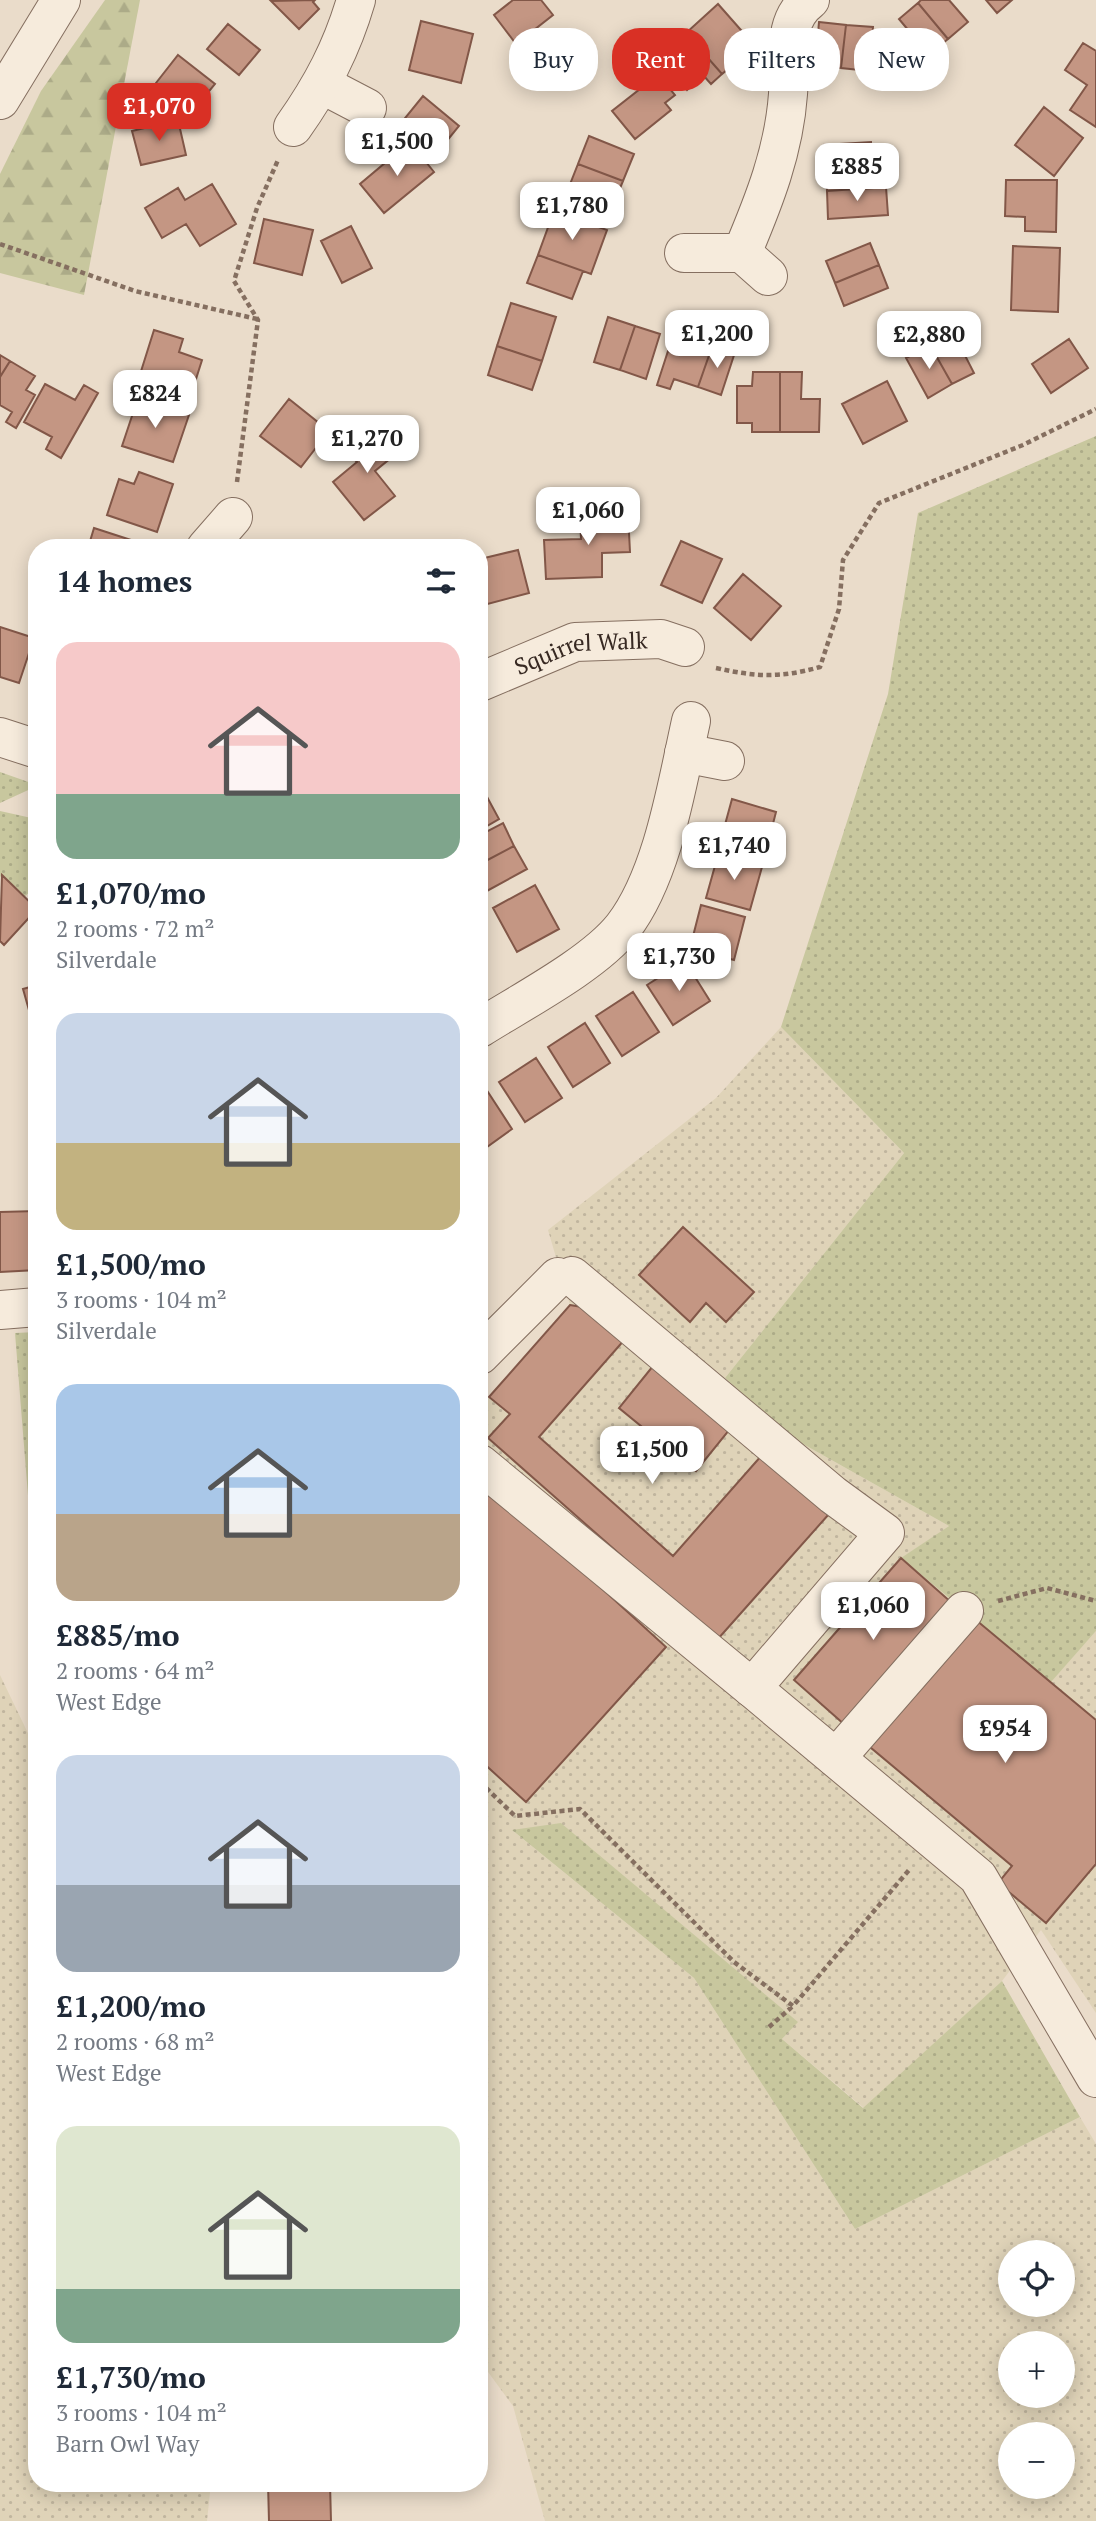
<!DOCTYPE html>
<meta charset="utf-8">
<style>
body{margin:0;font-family:"PT Serif",serif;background:#f2f2f3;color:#1f2937;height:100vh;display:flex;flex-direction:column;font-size:26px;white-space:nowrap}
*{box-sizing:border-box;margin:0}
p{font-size:23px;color:#747a83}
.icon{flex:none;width:38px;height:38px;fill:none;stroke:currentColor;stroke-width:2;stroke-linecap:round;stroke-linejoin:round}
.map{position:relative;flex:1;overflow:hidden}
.side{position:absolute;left:28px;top:539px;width:460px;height:1953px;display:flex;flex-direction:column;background:#fff;border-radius:28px;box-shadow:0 4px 18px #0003}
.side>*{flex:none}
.hud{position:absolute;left:509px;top:28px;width:481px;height:63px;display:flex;gap:14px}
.buttons{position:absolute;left:998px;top:2240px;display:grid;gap:14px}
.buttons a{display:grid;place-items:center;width:77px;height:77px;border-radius:50%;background:#fff;box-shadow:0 4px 18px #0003;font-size:35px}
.price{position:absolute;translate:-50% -60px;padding:0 16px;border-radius:14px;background:#fff;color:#222;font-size:23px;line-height:46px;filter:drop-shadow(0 2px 4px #0008)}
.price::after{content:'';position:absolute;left:50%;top:42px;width:21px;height:16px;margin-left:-10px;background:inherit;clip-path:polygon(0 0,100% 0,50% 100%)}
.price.on{background:#d93025;color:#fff}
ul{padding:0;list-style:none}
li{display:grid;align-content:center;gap:14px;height:371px;padding:0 28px}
li span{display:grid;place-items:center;height:217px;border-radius:21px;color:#555}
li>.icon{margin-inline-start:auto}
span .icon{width:126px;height:126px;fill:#fffc;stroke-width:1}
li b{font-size:30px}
h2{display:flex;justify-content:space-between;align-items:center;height:84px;padding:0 28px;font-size:30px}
.tag{padding:0 24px;border-radius:28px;background:#fff;box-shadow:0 4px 18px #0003;font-size:24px;line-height:63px}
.tag.on{background:#d93025;color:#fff}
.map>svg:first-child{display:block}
</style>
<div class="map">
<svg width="1096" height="2521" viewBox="0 0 1096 2521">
<defs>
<pattern id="farmland-dots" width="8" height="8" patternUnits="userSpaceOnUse" patternTransform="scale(1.75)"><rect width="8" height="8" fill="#dfd3b8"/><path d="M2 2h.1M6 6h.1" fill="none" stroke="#c0b59e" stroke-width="1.8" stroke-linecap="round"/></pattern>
<pattern id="green-dots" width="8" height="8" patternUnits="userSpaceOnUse" patternTransform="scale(1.75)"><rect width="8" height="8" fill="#c8c79e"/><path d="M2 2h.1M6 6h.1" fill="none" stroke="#acab88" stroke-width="1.8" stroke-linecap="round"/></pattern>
<pattern id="forest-firs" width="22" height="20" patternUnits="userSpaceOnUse" patternTransform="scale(1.75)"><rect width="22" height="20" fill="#c8c79e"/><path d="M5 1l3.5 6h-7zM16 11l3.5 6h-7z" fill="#acab88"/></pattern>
</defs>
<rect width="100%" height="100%" fill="#eadcca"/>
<!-- farmland -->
<path fill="url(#farmland-dots)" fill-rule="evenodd" d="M781 1027 904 1153 725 1378 787 1435 949 1526 902 1558 1050 1682 1096 1631V2013L1041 1930 1002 1981 864 2108 782 2039 797 2022 562 1824 513 1831 694 1978 855 2229 1080 2117 1096 2144V2521H545L513 2406 480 2361V1399L490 1397 570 1305 548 1230 716 1098ZM1010 2252H1062V2305H1010ZM1010 2343H1062V2396H1010ZM1010 2434H1062V2487H1010Z
M0 1675 37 1752V2483H211L207 2521H0Z"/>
<!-- green -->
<path fill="url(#green-dots)" d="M1096 436V1631L1051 1682 901 1558 949 1526 787 1435 725 1378 904 1153 781 1027 888 694 918 513Z
M0 772 37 785V786L0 803Z
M0 811 36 819 37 886 24 897 2 875 0 877Z
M37 1332V1608L15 1333Z
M561 1823 798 2022 782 2039 863 2108 1002 1981 1080 2117 855 2229 694 1978 512 1830Z"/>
<!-- forest -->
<path fill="url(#forest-firs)" d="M105 0H140L84 295 0 273V174L41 91Z"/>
<!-- building -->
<path fill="#c49683" stroke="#825748" stroke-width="2" d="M315 0 313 2 319 9 299 29 271 1Z
M513 0H541L553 15 516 44 494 15Z
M921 0H949L968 22 948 39 918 3Z
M986 0H1012L997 13Z
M918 3 948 39 929 55 899 19Z
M718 4 755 46 722 74 686 33Z
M421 21 473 34 461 83 409 70Z
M819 22 846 25 841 68 815 66Z
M228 24 260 50 239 75 207 49Z
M846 25 873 27 869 71 841 68Z
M686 33 722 74 711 84 703 75 687 90 658 56Z
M1083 43 1096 51V127L1070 110 1087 85 1065 70Z
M896 47 905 80 885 86 874 53Z
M178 55 215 84 192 112 156 83Z
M650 65 675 95 665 103 671 110 635 139 612 111 645 85 637 75Z
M423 96 459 126 437 153 401 123Z
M1044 107 1083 138 1054 176 1015 145Z
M178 120 186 155 141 165 132 131Z
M589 136 634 154 623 181 578 164Z
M410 142 434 172 384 213 360 184Z
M871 142 873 188 827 191 824 145Z
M578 164 623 181 611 210 567 192Z
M1006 180H1057L1056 232 1025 231V217L1005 216Z
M212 184 236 224 200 246 186 224 162 238 145 208 178 188 185 200Z
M886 187 888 215 828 219 827 191Z
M554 211 607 230 591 274 538 255Z
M264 219 313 230 302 275 254 263Z
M351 226 372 268 342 283 321 241Z
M870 243 879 265 835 283 826 261Z
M1013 246 1060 248 1058 312 1011 310Z
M538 255 583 271 572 299 527 283Z
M879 265 888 288 844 306 835 283Z
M511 303 556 317 542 361 497 346Z
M608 317 635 326 620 370 594 362Z
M635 326 660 334 646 379 620 370Z
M154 330 183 339 179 352 202 360 189 401 137 384Z
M953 332 974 373 952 384 930 345Z
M685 335 713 344 698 387 674 379 670 389 657 385 668 351 679 355Z
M1069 339 1088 368 1051 393 1032 364Z
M713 344 735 352 721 395 698 387Z
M930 345 952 384 928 398 906 358Z
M497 346 542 361 532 390 488 375Z
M0 355 10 361 0 377Z
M10 361 35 376 26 390 35 395 16 428 6 422 12 412 0 405V377Z
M753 372H780V432H752V423H737V386H752Z
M780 372H802L801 399H820L819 432H780Z
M887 381 907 421 863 444 842 404Z
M45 384 75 400 84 385 98 393 61 458 46 449 52 437 24 422Z
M138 398 189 415 173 462 122 446Z
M289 399 329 431 301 467 260 436Z
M378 428 397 453 375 471 395 496 364 520 333 482 357 462 348 452Z
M139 472 173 484 157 532 107 515 119 479 134 484Z
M628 513 630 552 602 553V577L546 579 544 540 581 539 580 515Z
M94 528 137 542 135 548H88Z
M681 541 722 559 702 603 661 585Z
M518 550 529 593 480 606V559Z
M743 574 781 606 751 640 714 608Z
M0 627 34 638 19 683 0 677Z
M486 795 499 819 480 830V799Z
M732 799 776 812 765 855 720 843Z
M503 823 514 846 480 864V835Z
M514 846 527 869 485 892 480 881V864Z
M718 855 762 867 750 910 706 898Z
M2 875 37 909 4 945 0 941Z
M535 885 559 929 517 952 493 908Z
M701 905 745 917 734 960 690 948Z
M685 961 710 1001 673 1025 647 985Z
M37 985V1035H36L23 989Z
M633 992 659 1032 622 1056 596 1016Z
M585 1023 610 1063 573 1087 548 1047Z
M536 1058 562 1098 525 1122 499 1082Z
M486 1089 512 1129 480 1152V1093Z
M37 1211V1270L0 1272V1212Z
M683 1227 754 1292 726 1322 706 1303 690 1322 639 1275Z
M570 1305 594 1309 626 1338 539 1437 673 1556 762 1455 829 1514 717 1640 488 1438 510 1414 489 1397Z
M653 1366 730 1429 696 1471 619 1408Z
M480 1477 666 1647 526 1802 480 1760Z
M901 1558 952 1603 845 1725 794 1680Z
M976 1620 1096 1720V1864L1046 1923 998 1883 1012 1866 870 1747Z
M268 2483H330L331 2521H269Z"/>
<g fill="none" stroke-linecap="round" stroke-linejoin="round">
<!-- minor casing -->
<g stroke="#856f60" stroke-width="40">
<g id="minor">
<path d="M323 85 367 108"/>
<path d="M0 100 61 0"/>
<path d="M293 127C322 86 342 48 356 0"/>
<path d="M684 253H742C764 201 784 151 788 94 791 61 780 22 810 0"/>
<path d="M742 253 768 276"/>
<path d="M206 548 233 517"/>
<path id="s1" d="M480 682 575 642 661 639 685 647"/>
<path d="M0 737 37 749"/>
<path d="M684 753 725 761"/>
<path d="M480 1028C521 1002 594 964 623 927 663 875 677 784 691 721"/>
<path d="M572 1276 833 1495 885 1533 752 1688 978 1877 1096 2078"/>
<path d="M0 1310 37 1307"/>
<path d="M480 1355 558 1277"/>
<path d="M480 1464 752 1688"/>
<path d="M836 1758 964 1611"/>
</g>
</g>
<!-- path -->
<path stroke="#856f60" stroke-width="4.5" stroke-dasharray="5 3.5" stroke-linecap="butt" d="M0 244 135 291 257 319
M237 482 258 320 234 281 257 208 278 160
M716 668C756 677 781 678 820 667L839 609 843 560 879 503 1023 445 1096 409
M998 1601 1047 1588 1096 1601
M480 1782 515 1816 580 1809 734 1962 793 2006 909 1870
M769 2027 793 2006"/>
<!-- minor -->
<use href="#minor" stroke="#f6ebdc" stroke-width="38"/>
</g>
<g text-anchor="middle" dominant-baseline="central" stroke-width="7" stroke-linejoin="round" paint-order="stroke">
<!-- street labels -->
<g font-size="23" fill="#372922" stroke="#f2e7d8">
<text stroke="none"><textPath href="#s1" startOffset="107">Squirrel Walk</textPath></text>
</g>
</g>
</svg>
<div class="buttons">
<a><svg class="icon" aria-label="locate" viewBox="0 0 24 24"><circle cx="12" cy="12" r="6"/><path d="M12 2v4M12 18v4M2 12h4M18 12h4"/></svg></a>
<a>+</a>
<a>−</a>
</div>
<b class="price on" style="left:159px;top:143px">£1,070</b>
<b class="price" style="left:397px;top:178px">£1,500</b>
<b class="price" style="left:857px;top:203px">£885</b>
<b class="price" style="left:572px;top:242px">£1,780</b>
<b class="price" style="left:717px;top:370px">£1,200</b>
<b class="price" style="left:929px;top:371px">£2,880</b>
<b class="price" style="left:155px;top:430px">£824</b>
<b class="price" style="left:367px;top:475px">£1,270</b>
<b class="price" style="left:588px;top:547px">£1,060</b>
<b class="price" style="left:734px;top:882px">£1,740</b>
<b class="price" style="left:679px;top:993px">£1,730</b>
<b class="price" style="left:652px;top:1486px">£1,500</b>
<b class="price" style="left:873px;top:1642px">£1,060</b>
<b class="price" style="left:1005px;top:1765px">£954</b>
<div class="hud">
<a class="tag">Buy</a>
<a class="tag on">Rent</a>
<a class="tag">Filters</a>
<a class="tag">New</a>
</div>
<section class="side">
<h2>14 homes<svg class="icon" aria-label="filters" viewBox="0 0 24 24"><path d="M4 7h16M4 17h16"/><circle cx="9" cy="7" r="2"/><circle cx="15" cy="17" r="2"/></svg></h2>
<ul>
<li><span style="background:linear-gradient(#f6c9c9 70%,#7fa58c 0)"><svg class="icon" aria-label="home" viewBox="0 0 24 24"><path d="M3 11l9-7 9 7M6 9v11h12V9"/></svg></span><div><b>£1,070/mo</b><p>2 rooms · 72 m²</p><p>Silverdale</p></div></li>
<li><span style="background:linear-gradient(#c9d6e8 60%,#c2b280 0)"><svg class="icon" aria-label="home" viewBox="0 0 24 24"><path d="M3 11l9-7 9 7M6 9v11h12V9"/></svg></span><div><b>£1,500/mo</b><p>3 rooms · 104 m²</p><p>Silverdale</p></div></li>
<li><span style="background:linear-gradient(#a9c7e8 60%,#b9a48a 0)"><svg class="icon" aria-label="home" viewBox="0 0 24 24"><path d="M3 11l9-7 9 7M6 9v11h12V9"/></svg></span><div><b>£885/mo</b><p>2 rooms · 64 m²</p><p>West Edge</p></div></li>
<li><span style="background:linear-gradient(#c9d6e8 60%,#9aa5b1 0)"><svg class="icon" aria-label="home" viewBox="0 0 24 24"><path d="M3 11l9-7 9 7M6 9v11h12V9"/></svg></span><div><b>£1,200/mo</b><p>2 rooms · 68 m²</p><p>West Edge</p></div></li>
<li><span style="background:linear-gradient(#dfe7d0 75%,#7fa58c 0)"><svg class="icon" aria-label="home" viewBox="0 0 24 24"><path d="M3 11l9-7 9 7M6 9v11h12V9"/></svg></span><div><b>£1,730/mo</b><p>3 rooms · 104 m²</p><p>Barn Owl Way</p></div></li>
</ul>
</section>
</div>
